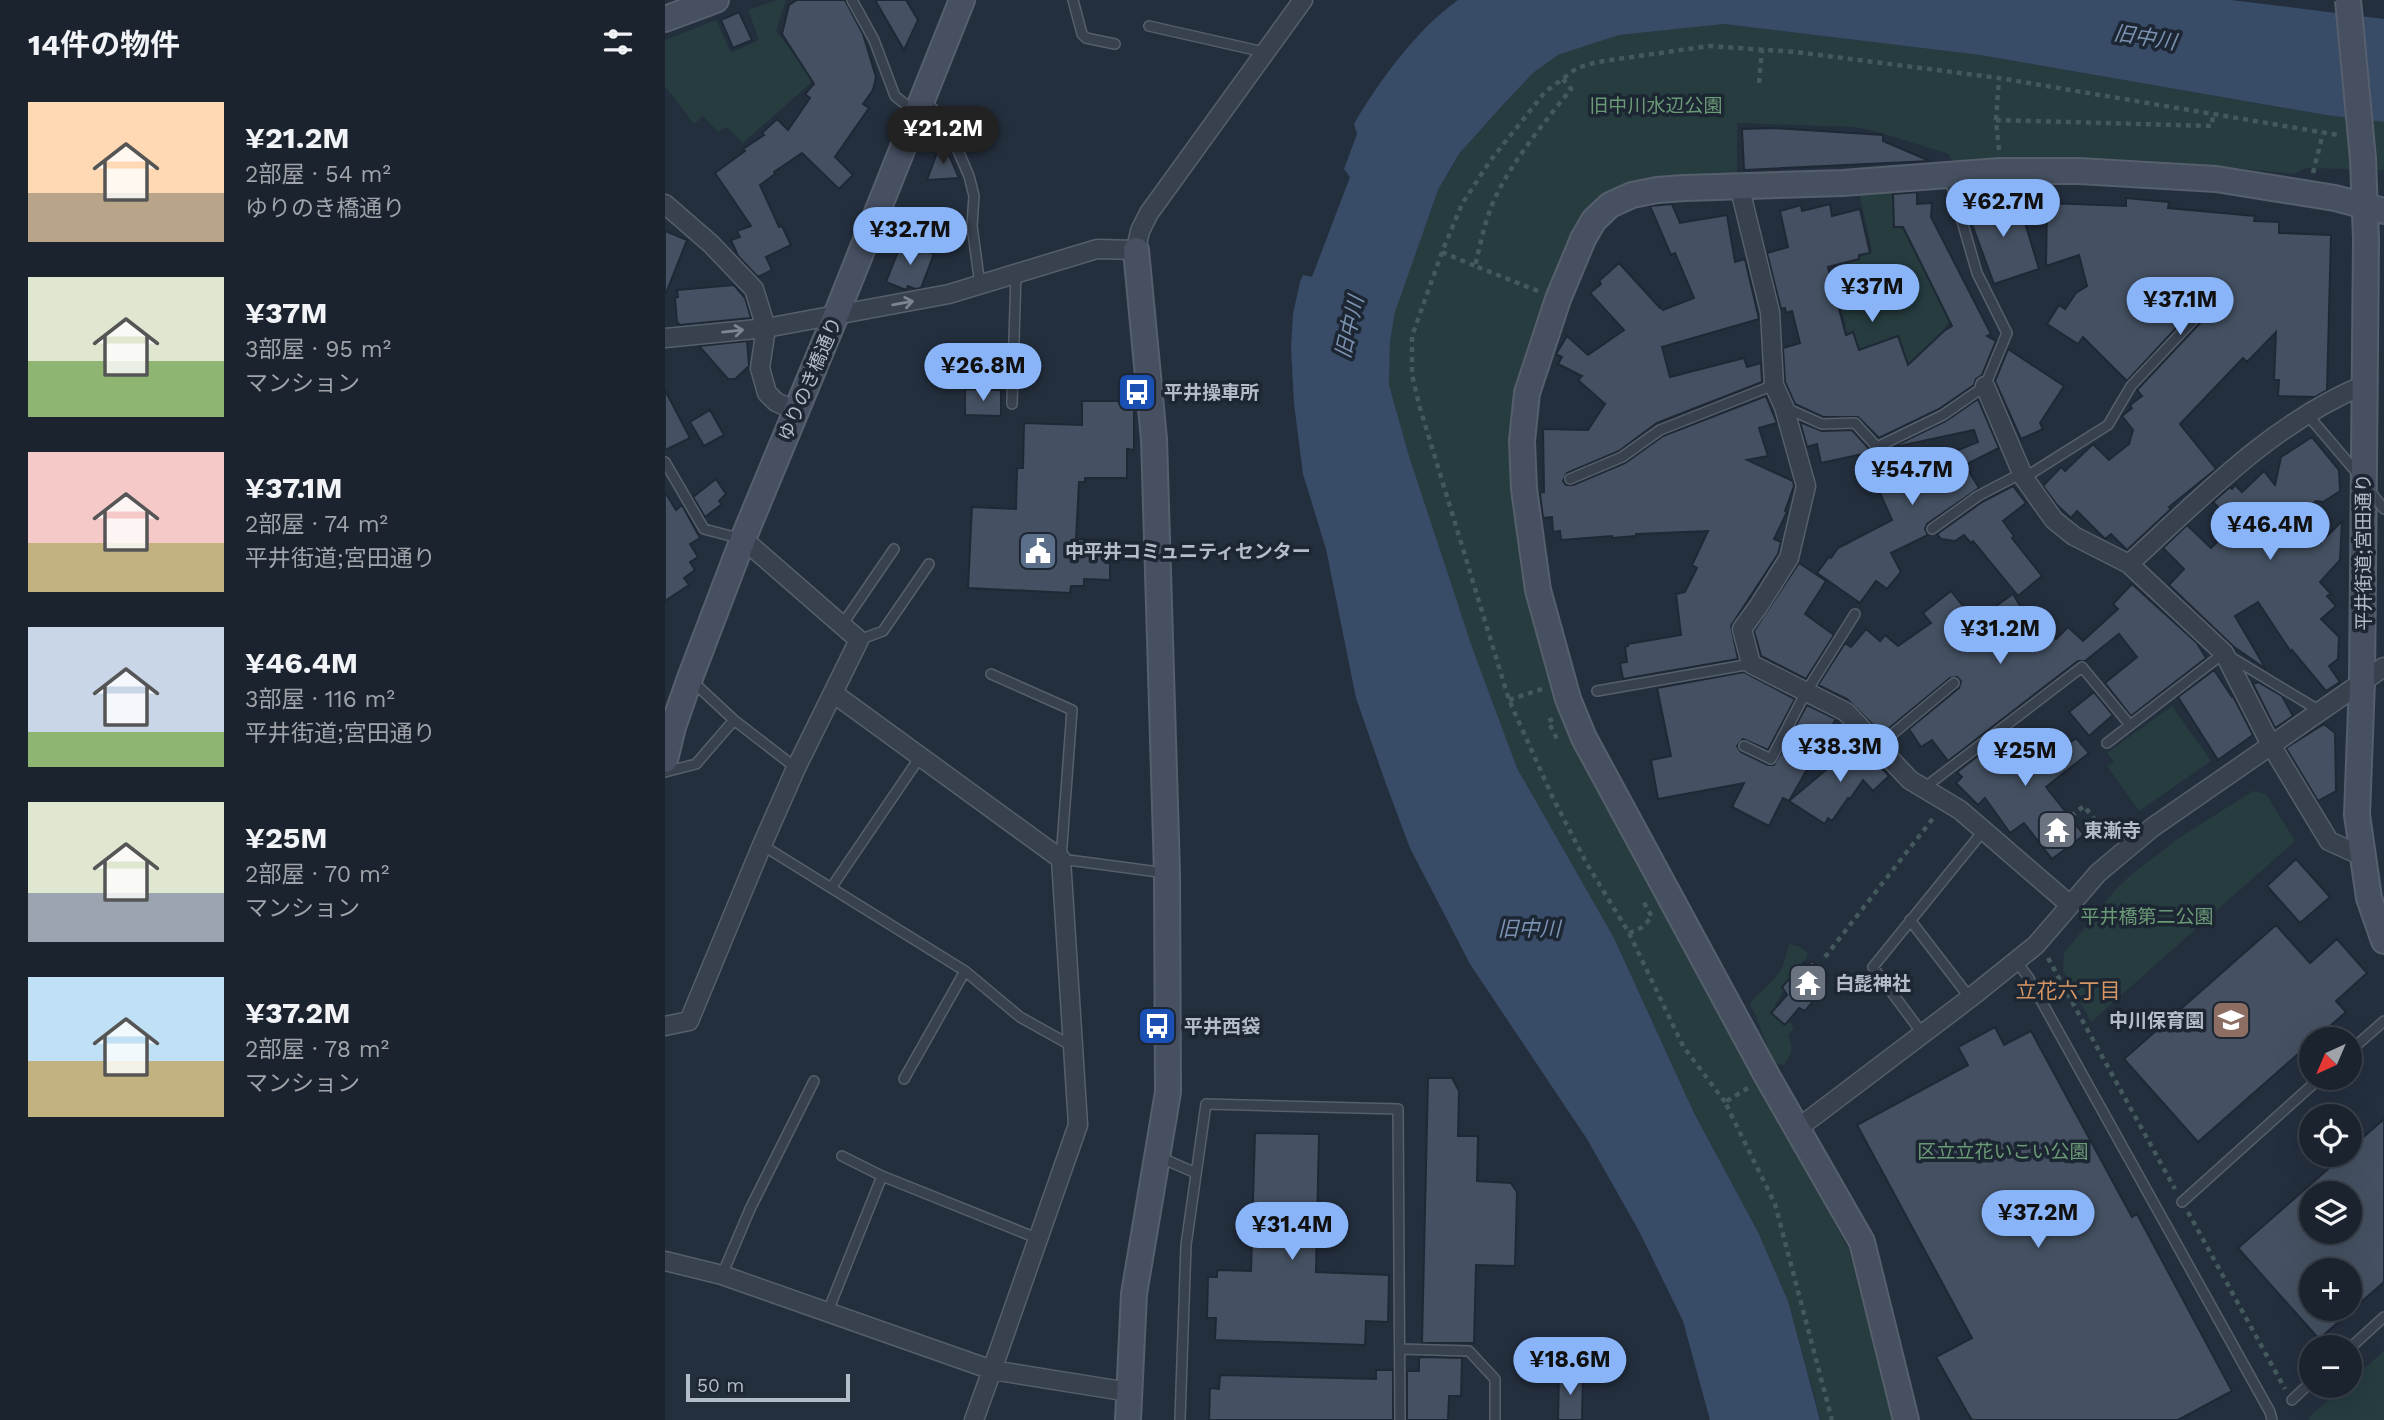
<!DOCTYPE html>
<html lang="ja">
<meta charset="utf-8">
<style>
body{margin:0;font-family:"Work Sans","Noto Sans JP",sans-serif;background:#242b36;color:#f1f3f6;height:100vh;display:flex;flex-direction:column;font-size:26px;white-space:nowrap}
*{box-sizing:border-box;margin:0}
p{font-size:23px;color:#a0a4aa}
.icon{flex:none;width:38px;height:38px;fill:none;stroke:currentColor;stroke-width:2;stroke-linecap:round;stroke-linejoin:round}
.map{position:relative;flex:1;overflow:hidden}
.sheet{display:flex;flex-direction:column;background:#1b232e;width:665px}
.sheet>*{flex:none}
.needle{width:46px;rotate:224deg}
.tools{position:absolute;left:1634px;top:1027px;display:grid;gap:14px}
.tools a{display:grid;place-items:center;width:63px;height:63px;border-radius:50%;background:#1b232e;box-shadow:0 7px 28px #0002,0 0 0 2px #39404a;font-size:35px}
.scale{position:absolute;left:21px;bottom:18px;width:164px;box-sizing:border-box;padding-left:7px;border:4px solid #b4bcc9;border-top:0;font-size:19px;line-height:24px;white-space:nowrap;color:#b4bcc9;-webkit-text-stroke:5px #1d2633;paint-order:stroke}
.price{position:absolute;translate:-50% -60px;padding:0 16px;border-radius:24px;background:#8ab4f8;color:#111;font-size:23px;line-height:46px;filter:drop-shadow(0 2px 4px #0008)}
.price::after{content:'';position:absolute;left:50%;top:42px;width:21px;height:16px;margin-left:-10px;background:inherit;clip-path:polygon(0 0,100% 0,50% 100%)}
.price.active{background:#222;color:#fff}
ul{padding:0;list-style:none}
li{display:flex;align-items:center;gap:21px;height:175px;padding:0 28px}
li span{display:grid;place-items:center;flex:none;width:196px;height:140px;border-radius:0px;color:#555}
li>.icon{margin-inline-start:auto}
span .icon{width:84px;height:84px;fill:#fffc;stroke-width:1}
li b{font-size:30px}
h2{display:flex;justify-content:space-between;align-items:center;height:84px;padding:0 28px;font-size:30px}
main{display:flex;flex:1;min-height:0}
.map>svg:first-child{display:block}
</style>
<main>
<section class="sheet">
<h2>14件の物件<svg class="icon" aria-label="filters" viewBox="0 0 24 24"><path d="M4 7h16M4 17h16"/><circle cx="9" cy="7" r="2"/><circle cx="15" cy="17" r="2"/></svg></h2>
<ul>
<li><span style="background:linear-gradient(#ffd9b3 65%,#b9a48a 0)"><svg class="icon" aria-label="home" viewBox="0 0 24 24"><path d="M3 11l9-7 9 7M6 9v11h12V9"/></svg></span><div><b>¥21.2M</b><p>2部屋 · 54 m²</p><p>ゆりのき橋通り</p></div></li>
<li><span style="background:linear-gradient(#dfe7d0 60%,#8fb573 0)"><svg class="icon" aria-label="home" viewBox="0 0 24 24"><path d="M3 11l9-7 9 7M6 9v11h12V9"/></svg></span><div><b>¥37M</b><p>3部屋 · 95 m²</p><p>マンション</p></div></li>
<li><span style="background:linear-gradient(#f6c9c9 65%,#c2b280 0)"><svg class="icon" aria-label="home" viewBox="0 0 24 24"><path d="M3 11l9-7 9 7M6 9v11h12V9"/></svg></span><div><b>¥37.1M</b><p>2部屋 · 74 m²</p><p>平井街道;宮田通り</p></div></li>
<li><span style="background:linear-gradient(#c9d6e8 75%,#8fb573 0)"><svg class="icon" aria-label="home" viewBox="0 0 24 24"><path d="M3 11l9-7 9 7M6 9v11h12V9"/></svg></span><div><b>¥46.4M</b><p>3部屋 · 116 m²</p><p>平井街道;宮田通り</p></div></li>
<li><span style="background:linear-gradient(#dfe7d0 65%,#9aa5b1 0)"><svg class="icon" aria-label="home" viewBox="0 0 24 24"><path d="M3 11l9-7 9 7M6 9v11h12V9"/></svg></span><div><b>¥25M</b><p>2部屋 · 70 m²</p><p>マンション</p></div></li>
<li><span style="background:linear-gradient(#bfe0f5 60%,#c2b280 0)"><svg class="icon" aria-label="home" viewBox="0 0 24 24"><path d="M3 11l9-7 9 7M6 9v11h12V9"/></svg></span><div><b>¥37.2M</b><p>2部屋 · 78 m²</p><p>マンション</p></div></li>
</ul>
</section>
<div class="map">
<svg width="1719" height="1420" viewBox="0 0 1719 1420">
<rect width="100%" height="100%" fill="#242f3e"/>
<!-- green -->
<path fill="#263c3f" d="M112 0H121L111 31 149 80 78 143 62 127 53 132 38 116 29 124 0 86V40L51 20 66 53 94 40 83 10Z
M1059 24 1315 55 1661 115 1719 122V170L1640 168 1630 174C1537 165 1441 154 1347 159 1328 160 1308 163 1289 166L1284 154 1210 131 1190 127 1072 123V175C1029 175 975 169 938 195 907 216 895 257 884 290 869 332 852 373 846 417 839 468 851 515 860 564 866 594 870 624 877 653L884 669 1063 1025 1184 1250 1227 1420H1156L1123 1301 1093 1232 1029 1113 949 938 852 768 808 651 744 456 724 385 725 341 729 312 773 190 796 152 836 107 868 73 893 55 954 35Z
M1226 191 1227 200 1229 201 1285 321 1268 342 1277 358 1188 394 1168 330 1181 325 1165 273 1207 251 1194 192Z
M1507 706 1546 761 1474 811 1442 766 1449 762 1442 753Z
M1588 791 1601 794 1630 841 1426 1022 1398 970 1399 953 1451 889 1467 874 1514 838Z
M1125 944 1135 947 1143 953C1141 966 1129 973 1123 983 1118 991 1116 998 1110 1004L1129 1027 1123 1036C1129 1048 1127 1054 1119 1065L1109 1063C1100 1044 1096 1023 1085 1005 1089 995 1107 984 1115 971 1120 963 1120 953 1125 944Z
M1719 1351V1420H1645L1643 1418 1679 1386H1685V1381Z"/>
<!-- water -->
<path fill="#394c67" d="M793 0H1566L1719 19V122L1661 115 1315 55 1059 24 954 35 893 55 868 73 836 107 794 154 773 190 730 312 725 341 724 385 744 456 808 650 852 768 949 938 1029 1113 1093 1232 1123 1301 1155 1420H1045L1018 1321 974 1231 922 1139 805 964 745 848 721 784 691 698 661 549 638 474 629 403 626 347 628 314 635 282 638 275 647 277 685 177 679 169 692 134 689 124C714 81 752 29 793 0Z"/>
<!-- building -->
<path fill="#455162" stroke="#1f2835" stroke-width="2" fill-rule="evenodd" d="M132 0H180L198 34 211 77 208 90 198 104 204 108 170 157 188 175 174 189 137 153 109 172 110 174 95 185 114 227 117 226 126 245 101 257 107 270 93 277 73 256 66 240 75 237 72 231 86 226 50 173 80 151 78 149 99 135 97 133 112 119 123 130 145 98 140 94 149 84 117 34 124 5Z
M210 0H241L253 20 239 50Z
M74 12 87 40 68 48 56 20Z
M1108 128 1218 135V141L1265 161 1079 170 1077 129Z
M277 139 294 178 262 180Z
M1252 192V204L1267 203 1266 217 1326 334 1322 336 1331 341 1317 375 1311 379 1309 385 1274 409 1214 438 1193 417H1158L1130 404 1120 382 1118 348 1135 343 1127 311 1121 313 1120 308 1116 309 1102 253 1123 247 1115 211 1136 205 1137 211 1165 204 1167 216 1195 209 1205 253 1194 255V259L1163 267 1181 335 1188 332 1194 350 1233 336 1243 365 1279 331 1287 326 1238 227H1229L1228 194Z
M1461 198 1504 202 1503 208 1590 216 1589 221 1614 222V233L1666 235 1662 390 1650 397 1613 396 1614 380H1609L1611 332 1582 362 1578 358 1515 424 1551 469 1504 507 1506 509 1462 550 1446 534 1440 539 1412 511 1406 518 1392 505 1378 486 1396 467 1400 471 1428 444 1444 460 1464 444 1468 430 1457 416 1467 408 1465 405 1477 396 1472 390 1537 321 1550 296 1546 291H1539L1526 312 1462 381 1418 337 1413 344 1382 324 1394 305 1400 309 1411 293 1422 286 1414 255 1381 266 1382 203 1461 206Z
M1349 201 1354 203 1374 269 1329 284 1301 208 1319 202Z
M1007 204 1015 223 1062 215 1070 262 1080 259 1094 319 997 347 1005 377 1079 358 1082 367 1096 363 1097 382 992 423 954 451 902 473 898 481 901 485H908L960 463 998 436 1101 396 1112 423 1094 428 1103 456 1082 460 1128 481 1129 486 1120 511 1122 512 1109 539 1116 542 1113 554 1066 626 1073 659 958 679 955 663 962 662 960 647 963 646V644L1016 635 1011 594 1020 592 1032 568 1027 565 1043 531 971 534V536L947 538V536L896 540 895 531 888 532 887 517 878 518 875 493 879 492 878 429 923 430 940 404 913 380 917 376 893 364 897 357 891 354 902 336 923 355 959 330 925 293 936 284 934 281 954 263 995 308 996 307 998 310 1029 298 1010 253 1006 255 985 206Z
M0 231 22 240 1 293 0 292Z
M237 241 269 254 256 288 250 289 243 286 241 290 221 282Z
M69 285 80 298 86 318 15 325 12 322 10 298 13 297 12 290Z
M82 341 84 366 70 379H63L34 346Z
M1343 349 1399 386 1375 423 1378 429 1356 439 1330 381Z
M300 389 336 390V416L300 415Z
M0 390 25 438 0 450Z
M1313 399 1334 448 1300 465 1314 488 1262 524 1260 529 1263 535 1226 553 1236 572 1222 589 1211 581 1195 603 1152 573 1164 557 1166 558 1173 548 1227 520 1211 484 1313 442 1309 430 1225 448 1281 421Z
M417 401H469V450L462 449V478H420V482H414L411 539 442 540 441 563H445V580L419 579V586H406L405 593 303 588 307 507 351 509 352 468H358L359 423 417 425Z
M45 410 59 435 39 446 25 422Z
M1135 422 1157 431 1187 430 1207 452 1156 463 1152 444 1142 447Z
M1647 437 1674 470 1675 491 1658 502 1651 501 1632 517 1655 543 1677 521 1675 560 1655 582 1666 594 1662 596 1671 606 1656 619 1674 637 1673 659 1664 666 1675 682 1661 691 1627 650 1626 652 1593 602 1570 616 1601 669 1569 647 1504 585 1519 569 1498 548 1522 525 1546 548 1570 524 1548 502 1565 487 1567 489 1570 485 1577 492 1599 471 1610 485 1616 457Z
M51 479 61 494 54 501 57 504 40 517 28 497Z
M1348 486 1361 503 1338 521 1349 536 1347 538 1377 576 1353 596 1308 541 1306 543 1299 535 1290 541 1276 539 1272 534 1317 502Z
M0 492 11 510 17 505 35 538 25 544 33 557 25 562 30 570 19 578 24 585 0 601Z
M1134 563 1161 581 1140 614 1169 635 1141 679 1096 656 1089 631Z
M1467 584 1532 643 1541 658 1466 716 1440 683 1472 657 1454 634 1420 661H1413L1283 761 1267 740 1256 747 1244 729 1294 688 1296 681 1292 677 1285 678 1217 734 1182 699 1153 685 1180 643 1186 647 1201 629 1215 641 1220 635 1233 646 1266 623 1258 613 1286 591 1310 621 1348 594 1371 633 1378 626 1391 639 1403 627 1418 641 1453 609 1448 604Z
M1549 670 1567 697 1568 696 1588 735 1553 760 1513 697Z
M1079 672 1130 699 1103 750 1078 739 1072 746 1076 752 1103 765H1109L1142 705 1171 719 1124 801 1118 798 1104 826 1067 807 1079 783 993 799 986 760 1006 756 992 688Z
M1593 682 1617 696 1628 716 1610 728 1588 684Z
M1429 692 1448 715 1424 736 1404 712Z
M1659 724 1670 733 1671 791 1653 801 1621 748Z
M1345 731 1359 749 1377 735 1392 753 1411 738 1424 753 1381 787 1419 835 1387 859 1359 823 1345 833 1320 798 1313 805 1291 783 1297 777 1292 772Z
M1193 743 1224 776 1208 791 1198 780 1185 799 1183 798 1167 821 1163 818 1160 824 1124 801Z
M1631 859 1665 897 1635 923 1602 886Z
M1611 925 1645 963 1672 939 1702 973 1671 1001 1681 1012 1533 1142 1459 1059Z
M1147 961 1164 975 1160 979 1164 982 1140 1011 1134 1008 1120 1025 1106 1013 1122 995 1117 987 1139 962 1143 965Z
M1330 1027 1339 1045 1366 1031 1467 1217 1472 1214 1567 1391 1513 1420H1307L1302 1412 1271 1357 1307 1338 1192 1125 1303 1065 1293 1047Z
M763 1078H787L794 1091 793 1136H813L812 1181 846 1183 852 1192 850 1266 811 1265 809 1343H757Z
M1719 1119V1282L1654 1339 1573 1248 1679 1155H1685V1149ZM1647 1194H1685V1232H1647ZM1647 1270H1685V1309H1647Z
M590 1133 654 1134 651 1272 724 1275 723 1322 701 1321 700 1345 550 1340 551 1318H542L543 1277H552V1270L586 1271Z
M756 1357 797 1358 796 1396H784L783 1420H742V1371H754V1358Z
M711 1370H728V1420H544L545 1388 554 1389 555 1375 711 1379Z
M894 1373 918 1374 917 1420H893Z"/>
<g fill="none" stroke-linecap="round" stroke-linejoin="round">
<!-- lane casing -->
<g stroke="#565f6c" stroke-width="12">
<path id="lane" d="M187 0 209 40 230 96 250 112
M408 0 417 34 421 38 450 44
M484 26 599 52
M261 101 282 125 304 176 309 196 307 226 315 285
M347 404 351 274
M1121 408 1157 424 1190 423 1212 447 1278 415 1320 386 1342 333 1312 273 1284 176
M1641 413 1693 474
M0 462 39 529 77 539
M1359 478 1443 425 1466 386 1532 316 1543 297
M905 479 957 457 995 430 1109 385
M1705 491 1719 509
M1267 529 1313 496 1357 473
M177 625 229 549
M194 640 218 631 264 564
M326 674 407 710 396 859 501 873
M26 680 69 720 131 768
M932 691 1086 664
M1442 743 1559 653 1655 711
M1079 746 1106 759 1141 692 1190 614
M1213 746 1289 683
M0 772 31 764 69 720
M1259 788 1417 667 1465 725
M97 845 300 971 355 1017 407 1046
M166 888 255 757
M1245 920 1305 998
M1351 961 1363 977 1605 1412 1607 1420
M1257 1033 1208 967 1319 830
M1685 1051 1719 1021
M239 1079 300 971
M177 1156 217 1176
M494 1157 531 1173
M1517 1202 1655 1078
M57 1275 85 1209 149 1081
M163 1311 217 1176 374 1239
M1685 1348 1719 1317
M735 1349 804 1351 830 1379V1420
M1627 1400 1647 1381
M515 1420 521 1245 541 1104 733 1109 735 1420"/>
</g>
<!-- street casing -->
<g stroke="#565f6c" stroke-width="21">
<path id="street" d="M1074 185 1105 312 1109 385 1119 407 1141 486 1124 558 1093 607 1077 629 1086 664 1181 712 1245 780 1295 810 1405 905
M0 204 46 244 89 289 101 328 95 368 102 393 111 402 131 411
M0 338 101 328 284 294 432 249 471 250 475 231 484 213 638 0
M1320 386 1359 478 1389 520 1409 536 1464 564 1559 653 1606 745 1664 841 1697 856
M1464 564C1536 498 1607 423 1699 385
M168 693 396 859 413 1125 327 1370 464 1392
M0 1026 24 1021 97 845 131 768 194 640 78 539
M1132 1129 1305 998 1371 945 1433 873 1488 827 1719 667
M0 1261 57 1275 327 1370 309 1420"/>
</g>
<!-- secondary casing -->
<g stroke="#565f6c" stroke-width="28">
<path id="secondary" d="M0 19 51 0
M1698 159 1701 239 1697 682 1692 815 1704 898 1719 941
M0 760 8 727 25 678 78 539 171 315 297 0
M463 1420 469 1294 503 1092 502 873 489 439 471 250
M1241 1420 1197 1242 1102 1076 919 738 903 699 873 590 859 489 857 441 862 393 893 299 918 239 929 220 945 205 967 195 992 190 1019 188 1178 183 1335 171H1414L1551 179 1670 198 1719 211"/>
</g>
<!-- path -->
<path stroke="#44595c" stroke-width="4.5" stroke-dasharray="5 5" stroke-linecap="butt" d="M1094 83 1097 49
M1331 120 1334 78
M1334 150 1331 120 1547 126 1548 114
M1648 173 1658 133
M777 252 810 266
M873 291 810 266C816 241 821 215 833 192 850 158 882 119 906 89L898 79
M844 700 877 689
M888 719 883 721 894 743
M1406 816 1419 806 1445 839
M964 933 976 928 987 917 977 899
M1160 957 1269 817
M1383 958 1510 1189
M1083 1088 1060 1102 1110 1204 1167 1420
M1060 1102 1018 1046 964 933 922 864 888 798 844 700 755 408 747 375V336L777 252 797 204 825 161 880 92 912 68 932 62 1044 46 1131 52 1334 78 1673 135
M1523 1212 1620 1389"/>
<!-- lane -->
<use href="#lane" stroke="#38414e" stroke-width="9"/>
<!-- street -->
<use href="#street" stroke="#38414e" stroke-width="18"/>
<!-- secondary -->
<use href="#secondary" stroke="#465061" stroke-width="24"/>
<!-- secondary-bridge casing -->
<g stroke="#565f6c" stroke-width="28" stroke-linecap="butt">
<path id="secondary-bridge" d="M1683 0 1698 159"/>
</g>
<!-- secondary-bridge -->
<use href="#secondary-bridge" stroke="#465061" stroke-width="24"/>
</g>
<!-- one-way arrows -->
<defs><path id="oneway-shaft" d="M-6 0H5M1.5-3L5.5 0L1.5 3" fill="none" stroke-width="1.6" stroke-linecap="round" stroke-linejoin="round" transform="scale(1.75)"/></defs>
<g stroke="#7c8592">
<use href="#oneway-shaft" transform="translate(238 303) rotate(-10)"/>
<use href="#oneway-shaft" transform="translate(68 331) rotate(-6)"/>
</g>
<!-- icons -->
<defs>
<g id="bus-square" transform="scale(2.0125)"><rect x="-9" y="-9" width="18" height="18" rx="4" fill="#1a4fb4" stroke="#1d2633"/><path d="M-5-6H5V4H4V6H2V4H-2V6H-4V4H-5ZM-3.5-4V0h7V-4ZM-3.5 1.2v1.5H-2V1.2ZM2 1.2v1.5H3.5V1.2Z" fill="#fff"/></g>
<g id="civic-square" transform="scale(2.0125)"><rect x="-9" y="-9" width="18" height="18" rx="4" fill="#5c6f8a" stroke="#1d2633"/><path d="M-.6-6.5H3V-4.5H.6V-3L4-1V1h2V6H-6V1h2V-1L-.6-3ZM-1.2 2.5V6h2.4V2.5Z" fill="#fff"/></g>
<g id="temple-square" transform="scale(2.0125)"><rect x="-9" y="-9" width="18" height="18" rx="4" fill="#6b7280" stroke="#1d2633"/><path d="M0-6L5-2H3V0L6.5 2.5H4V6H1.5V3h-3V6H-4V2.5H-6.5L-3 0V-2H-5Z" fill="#fff"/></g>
<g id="school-square" transform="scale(2.0125)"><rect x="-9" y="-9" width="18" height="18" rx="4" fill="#8d6e63" stroke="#1d2633"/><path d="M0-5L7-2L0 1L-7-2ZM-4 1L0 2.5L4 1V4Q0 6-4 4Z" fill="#fff"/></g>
</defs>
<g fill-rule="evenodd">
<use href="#bus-square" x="472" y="392"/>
<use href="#civic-square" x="373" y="551"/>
<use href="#temple-square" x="1392" y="830"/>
<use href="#temple-square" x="1143" y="983"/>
<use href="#school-square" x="1566" y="1020"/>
<use href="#bus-square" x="492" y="1026"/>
</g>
<g text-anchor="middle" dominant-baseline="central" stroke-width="7" stroke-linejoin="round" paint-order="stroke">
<!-- park labels -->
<g font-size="19" fill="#6b9a76" stroke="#1d2633">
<text x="991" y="105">旧中川水辺公園</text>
<text x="1482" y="916">平井橋第二公園</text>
<text x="1338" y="1151">区立立花いこい公園</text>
</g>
<!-- street labels -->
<g font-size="19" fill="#b4bcc9" stroke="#1d2633">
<text transform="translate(145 379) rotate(-67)">ゆりのき橋通り</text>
<text transform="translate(1698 552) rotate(-90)">平井街道;宮田通り</text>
</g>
<!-- poi labels -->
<g font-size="19" font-weight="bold" fill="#b4bcc9" stroke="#1d2633" text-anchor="start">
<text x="499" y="392">平井操車所</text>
<text x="400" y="551">中平井コミュニティセンター</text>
<text x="1419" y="830">東漸寺</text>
<text x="1170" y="983">白髭神社</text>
<text x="1539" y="1020" text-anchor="end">中川保育園</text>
<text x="519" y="1026">平井西袋</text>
</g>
<!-- water labels -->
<g font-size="21" font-style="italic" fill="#7c92b1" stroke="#1d2633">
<text transform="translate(1480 37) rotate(9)">旧中川</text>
<text transform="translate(684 327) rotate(-77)">旧中川</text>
<text x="864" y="928">旧中川</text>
</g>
<!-- neighbourhood labels -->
<g font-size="21" fill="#d59563" stroke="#1d2633">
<text x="1403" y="990">立花六丁目</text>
</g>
</g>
</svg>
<div class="tools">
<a><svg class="needle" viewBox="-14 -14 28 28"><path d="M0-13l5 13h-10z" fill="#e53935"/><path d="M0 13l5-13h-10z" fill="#a0a4aa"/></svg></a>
<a><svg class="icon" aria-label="locate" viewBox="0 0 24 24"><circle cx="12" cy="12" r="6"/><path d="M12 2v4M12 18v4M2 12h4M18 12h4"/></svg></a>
<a><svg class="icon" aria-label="layers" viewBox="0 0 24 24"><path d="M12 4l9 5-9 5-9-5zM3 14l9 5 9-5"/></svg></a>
<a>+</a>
<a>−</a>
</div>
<div class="scale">50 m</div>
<b class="price active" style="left:278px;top:166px">¥21.2M</b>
<b class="price" style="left:1338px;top:239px">¥62.7M</b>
<b class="price" style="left:245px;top:267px">¥32.7M</b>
<b class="price" style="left:1207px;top:324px">¥37M</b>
<b class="price" style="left:1515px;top:337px">¥37.1M</b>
<b class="price" style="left:318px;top:403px">¥26.8M</b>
<b class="price" style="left:1247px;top:507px">¥54.7M</b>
<b class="price" style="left:1605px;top:562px">¥46.4M</b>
<b class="price" style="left:1335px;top:666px">¥31.2M</b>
<b class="price" style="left:1175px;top:784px">¥38.3M</b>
<b class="price" style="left:1360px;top:788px">¥25M</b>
<b class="price" style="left:1373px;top:1250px">¥37.2M</b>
<b class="price" style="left:627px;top:1262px">¥31.4M</b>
<b class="price" style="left:905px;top:1397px">¥18.6M</b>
</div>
</main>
